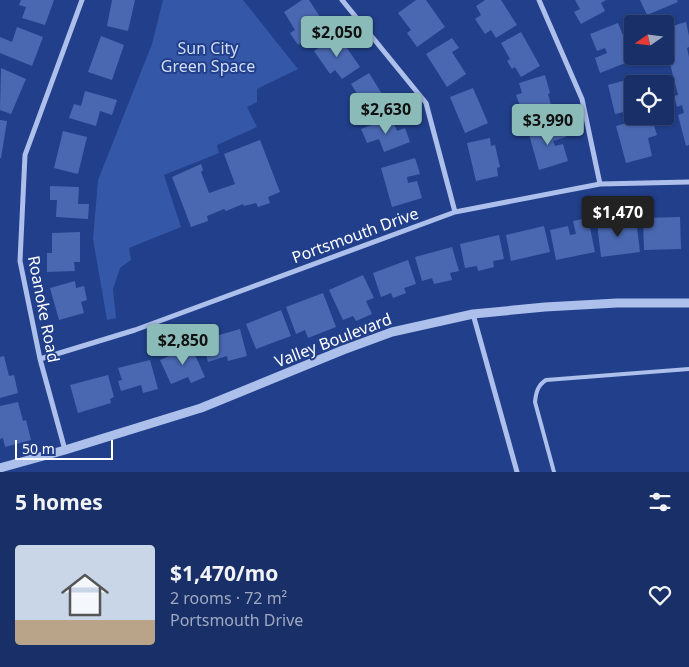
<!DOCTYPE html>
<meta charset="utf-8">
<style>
body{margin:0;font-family:"Noto Sans",sans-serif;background:#263b71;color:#f1f3f6;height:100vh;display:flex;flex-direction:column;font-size:19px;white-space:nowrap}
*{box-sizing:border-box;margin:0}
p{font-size:16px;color:#9fa9c0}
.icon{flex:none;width:28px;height:28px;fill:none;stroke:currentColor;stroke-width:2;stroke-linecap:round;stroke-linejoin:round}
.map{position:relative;height:472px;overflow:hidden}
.side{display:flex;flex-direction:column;background:#192f68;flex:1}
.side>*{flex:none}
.needle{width:32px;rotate:256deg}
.buttons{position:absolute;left:624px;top:15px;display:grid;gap:10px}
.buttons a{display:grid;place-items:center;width:50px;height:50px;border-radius:5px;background:#192f68;box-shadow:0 1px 4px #0004,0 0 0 1px #374a7c;font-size:25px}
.scale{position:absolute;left:15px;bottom:12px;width:98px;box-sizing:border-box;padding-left:5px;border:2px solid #fff;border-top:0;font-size:14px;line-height:18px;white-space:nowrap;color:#fff;-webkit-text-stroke:4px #213f8a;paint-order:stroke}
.price{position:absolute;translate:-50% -42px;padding:0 11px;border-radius:5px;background:#8bbbb9;color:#111;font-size:16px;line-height:32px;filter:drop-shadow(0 1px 2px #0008)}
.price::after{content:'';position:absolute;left:50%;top:30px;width:15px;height:11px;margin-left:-8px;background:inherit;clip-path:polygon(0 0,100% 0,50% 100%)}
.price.active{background:#222;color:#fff}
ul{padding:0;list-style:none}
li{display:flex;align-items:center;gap:15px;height:125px;padding:0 15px}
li+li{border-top:1px solid #374a7c}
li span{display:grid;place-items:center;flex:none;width:140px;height:100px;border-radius:5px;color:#555}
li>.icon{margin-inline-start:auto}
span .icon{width:60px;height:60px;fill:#fffc;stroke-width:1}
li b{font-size:21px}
h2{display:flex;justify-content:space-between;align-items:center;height:60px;padding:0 15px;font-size:21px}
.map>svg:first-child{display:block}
</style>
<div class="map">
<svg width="689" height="472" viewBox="0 0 689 472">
<rect width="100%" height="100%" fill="#213f8a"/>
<!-- green -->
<path fill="#3557a7" d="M163 0H243L298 69 257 89V102L247 107 257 127 217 145 219 153 164 175 181 227 129 248 131 260 120 268 113 289 116 318 107 320 93 239 98 180 152 44Z"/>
<!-- building -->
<path fill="#4a68b2" d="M21 0H54L45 25 22 18 26 7 19 5Z
M112 0H135L128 31 107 26Z
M302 0H309L328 29 309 42 307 39 298 45 290 33 295 30 284 12Z
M416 0H426L445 27 417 47 407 33 411 30 398 13Z
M485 0H501L517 25 496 38 491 30 485 34 475 19 481 15 476 6Z
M575 0H606L601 3 605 11 581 24 574 12 580 9Z
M640 0H677L678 2 647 15Z
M686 22 689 36V47L687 48 689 57V145L686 146 678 115 684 113 682 105 677 107 674 96 678 95 669 60 663 62 661 56H665V28Z
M618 23 633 60 600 73 595 58 607 53 605 48 597 51 590 34Z
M17 27 43 37 32 66 0 53V37L12 42Z
M521 32 540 66 521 77 515 67 512 69 507 61 510 59 501 43Z
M338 35 360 67 342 79 335 70 330 74 314 51Z
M101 36 124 45 112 80 88 72Z
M452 38 459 48 452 52 466 74 447 87 426 54Z
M1 68 26 79 11 114 0 110Z
M369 73 387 102 369 113 351 84Z
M545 75 550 93 548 94 554 115 532 121 530 113 519 116 516 107 520 106 516 95 522 93 519 83Z
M633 78 635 84H632V110L615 114 608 85Z
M473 88 488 123 465 133 450 97Z
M85 91 117 100 112 115 100 111 96 126 69 118 74 104 81 106Z
M651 116 657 135 648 138 652 156 626 163 616 126Z
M391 117 397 131 405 128 410 142 384 152 379 139 367 143 361 129Z
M0 120 7 121 1 158H0Z
M562 122 566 137 553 141 555 146 563 144 568 161 539 170 528 131Z
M63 131 87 137 78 174 54 168Z
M490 138 491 146 495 145 500 167 497 168 498 176 476 181 467 143Z
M260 140 280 192 268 197 270 203 258 207 256 203 244 206 243 204 226 211 224 209 207 216 208 221 191 227 172 177 201 164 203 170 201 172 209 193 235 184 224 154Z
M415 158 420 174 407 177 408 183 417 181 422 198 392 207 381 168Z
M50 186 79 187 78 204H89L88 219 56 217 57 200H50Z
M680 217 681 249 644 250 643 218Z
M588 218 595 252 556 260 550 230 568 226 570 235 576 234 573 221Z
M636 219 640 252 601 257 597 223Z
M544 226 550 252 511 261 506 235Z
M80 232V262H74L75 271 47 272V253H52V233Z
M499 235 504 259 493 261 494 267 478 271 477 266 465 268 460 244Z
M452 247 459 271 450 273 452 280 434 284 432 278 422 281 415 257Z
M408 260 416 284 404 288 406 293 393 298 391 293 381 297 373 273Z
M363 275 374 298 366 301 372 314 356 321 353 316 343 320 329 290Z
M75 281 76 288 84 286 87 300 81 302 84 313 59 320 50 288Z
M323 293 336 327 308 338 305 330 296 334 286 307Z
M281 310 291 336 256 349 246 324Z
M240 329 247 356 228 361 227 356 208 362 202 340Z
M191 346 205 377 191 383 188 377 171 384 160 360Z
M4 356 9 376 14 375 18 393 0 398V357Z
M150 360 158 389 143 393 141 385 121 391 118 381 122 380 118 368Z
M108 375 114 397 110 399 111 403 78 413 70 385Z
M18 402 23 421 26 420 31 440 5 447 3 438 0 439V406Z"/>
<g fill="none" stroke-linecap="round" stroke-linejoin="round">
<!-- service -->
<path stroke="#adbfeb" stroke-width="4" d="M554 472 535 402C536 392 538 385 546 380L689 369"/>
<!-- minor -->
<path stroke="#adbfeb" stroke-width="5" d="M342 0 426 103 455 212
M539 0 582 99 600 184
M473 314 517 472
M40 359 135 330 455 212 600 184 689 182
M65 450 40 359 20 261 25 155 82 0"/>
<!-- tertiary -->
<path stroke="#adbfeb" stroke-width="9" d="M0 468 65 450 201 408 343 350 392 332 473 314 545 307 617 303H689"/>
</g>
<g text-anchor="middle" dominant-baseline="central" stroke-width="4" stroke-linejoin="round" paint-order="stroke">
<!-- park labels -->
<g font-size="16" fill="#d2ddf8" stroke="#213f8a">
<text x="208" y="48">Sun City<tspan x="208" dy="18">Green Space</tspan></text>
</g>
<!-- street labels -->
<g font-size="16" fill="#fff" stroke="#213f8a">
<text transform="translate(355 235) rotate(-20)">Portsmouth Drive</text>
<text transform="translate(44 309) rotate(79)">Roanoke Road</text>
<text transform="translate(333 340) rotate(-21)">Valley Boulevard</text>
</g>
</g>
</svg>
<div class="buttons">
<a><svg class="needle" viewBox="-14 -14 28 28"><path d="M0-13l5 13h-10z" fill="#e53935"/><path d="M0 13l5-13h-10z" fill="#9fa9c0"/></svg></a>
<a><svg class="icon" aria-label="locate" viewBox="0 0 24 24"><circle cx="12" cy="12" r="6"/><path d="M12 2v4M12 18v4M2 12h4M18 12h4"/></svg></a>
</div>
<div class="scale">50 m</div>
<b class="price" style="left:337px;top:58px">$2,050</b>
<b class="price" style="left:386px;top:135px">$2,630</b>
<b class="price" style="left:548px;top:146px">$3,990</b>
<b class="price active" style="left:618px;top:238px">$1,470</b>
<b class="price" style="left:183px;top:366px">$2,850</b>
</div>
<section class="side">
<h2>5 homes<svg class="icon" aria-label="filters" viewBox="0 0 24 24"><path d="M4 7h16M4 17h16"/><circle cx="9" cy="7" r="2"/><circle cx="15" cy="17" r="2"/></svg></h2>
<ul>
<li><span style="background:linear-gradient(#c9d6e8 75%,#b9a48a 0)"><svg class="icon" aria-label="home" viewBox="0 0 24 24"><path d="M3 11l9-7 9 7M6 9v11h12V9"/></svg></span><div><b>$1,470/mo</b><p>2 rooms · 72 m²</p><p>Portsmouth Drive</p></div><svg class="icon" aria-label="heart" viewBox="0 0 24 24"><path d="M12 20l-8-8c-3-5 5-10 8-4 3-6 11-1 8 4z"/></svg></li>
</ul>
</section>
